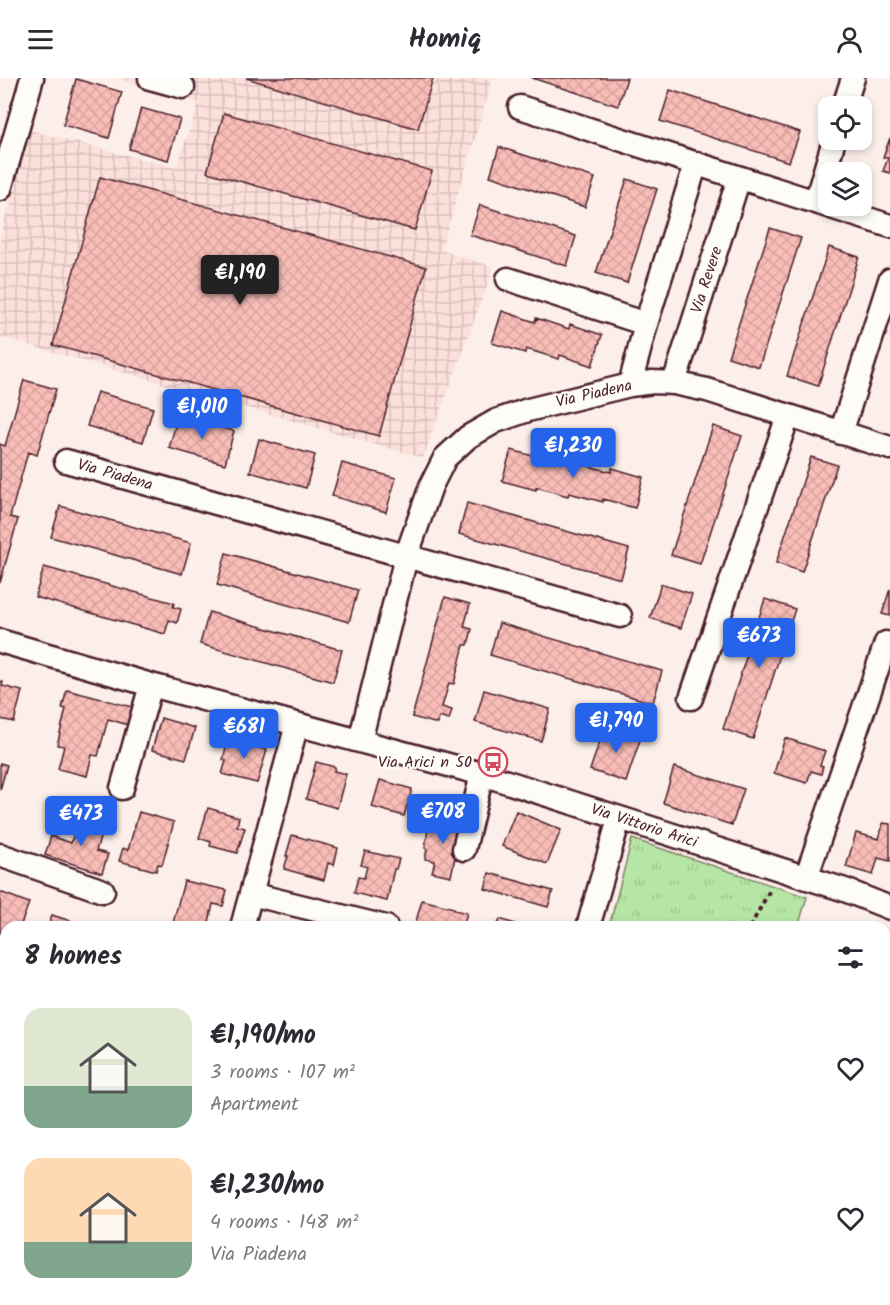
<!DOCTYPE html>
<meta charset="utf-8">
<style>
body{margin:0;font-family:Kalam,sans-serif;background:#f2f2f3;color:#2b2b33;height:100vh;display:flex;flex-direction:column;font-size:22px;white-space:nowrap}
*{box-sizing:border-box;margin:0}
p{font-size:20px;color:#7c7c81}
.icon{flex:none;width:33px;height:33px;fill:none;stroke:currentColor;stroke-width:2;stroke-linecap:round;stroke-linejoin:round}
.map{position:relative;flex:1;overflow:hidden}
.sheet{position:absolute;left:0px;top:843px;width:891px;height:384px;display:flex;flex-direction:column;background:#fff;border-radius:18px 18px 0 0;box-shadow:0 3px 9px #0003}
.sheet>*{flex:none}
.fabs{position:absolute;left:818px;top:18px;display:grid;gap:12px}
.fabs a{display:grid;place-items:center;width:54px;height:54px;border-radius:12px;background:#fff;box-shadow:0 3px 9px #0003;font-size:30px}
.price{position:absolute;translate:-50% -51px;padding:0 14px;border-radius:6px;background:#2563eb;color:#fff;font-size:20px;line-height:39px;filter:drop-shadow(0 2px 3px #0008)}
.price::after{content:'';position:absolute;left:50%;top:36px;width:18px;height:14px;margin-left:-9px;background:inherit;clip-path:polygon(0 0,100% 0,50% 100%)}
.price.selected{background:#222;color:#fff}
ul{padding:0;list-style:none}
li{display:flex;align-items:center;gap:18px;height:150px;padding:0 24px}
li span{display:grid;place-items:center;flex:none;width:168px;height:120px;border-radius:18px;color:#555}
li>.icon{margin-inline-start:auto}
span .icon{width:72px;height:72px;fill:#fffc;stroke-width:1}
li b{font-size:26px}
h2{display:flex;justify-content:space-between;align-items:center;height:72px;padding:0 24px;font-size:26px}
header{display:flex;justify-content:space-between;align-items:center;height:78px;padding:0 24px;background:#fff;font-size:27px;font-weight:600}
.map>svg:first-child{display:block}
</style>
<header><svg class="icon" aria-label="menu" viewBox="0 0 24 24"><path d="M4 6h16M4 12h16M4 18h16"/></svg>Homiq<svg class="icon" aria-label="person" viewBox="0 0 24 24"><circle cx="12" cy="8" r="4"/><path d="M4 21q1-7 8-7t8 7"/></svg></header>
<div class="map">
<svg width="890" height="1227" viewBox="0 0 890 1227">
<defs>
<pattern id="industrial-grid" width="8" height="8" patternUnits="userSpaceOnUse" patternTransform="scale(1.5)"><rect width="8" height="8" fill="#fbe0db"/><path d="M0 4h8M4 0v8" fill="none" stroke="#d9c0bc"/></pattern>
<pattern id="grass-tufts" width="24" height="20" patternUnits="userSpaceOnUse" patternTransform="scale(1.5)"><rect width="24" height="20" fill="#b6e6a6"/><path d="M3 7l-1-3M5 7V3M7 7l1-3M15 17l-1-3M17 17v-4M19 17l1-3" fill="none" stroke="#9ec58f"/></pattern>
<pattern id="building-cross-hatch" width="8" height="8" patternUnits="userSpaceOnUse" patternTransform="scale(1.5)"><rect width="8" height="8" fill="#f9bdb7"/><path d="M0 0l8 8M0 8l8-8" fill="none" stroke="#d7a29e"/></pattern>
</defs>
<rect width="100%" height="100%" fill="#fcefea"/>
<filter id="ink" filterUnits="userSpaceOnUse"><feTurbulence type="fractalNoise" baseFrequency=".0167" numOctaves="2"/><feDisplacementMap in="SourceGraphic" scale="12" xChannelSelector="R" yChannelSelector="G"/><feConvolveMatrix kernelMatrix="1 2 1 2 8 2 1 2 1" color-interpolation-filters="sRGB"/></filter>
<g filter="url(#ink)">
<!-- industrial -->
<path fill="url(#industrial-grid)" d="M117 0H493L441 172 494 189 423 380 0 259V159L30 52 176 90 199 25Z"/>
<!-- grass -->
<path fill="url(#grass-tufts)" stroke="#808268" stroke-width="1.5" d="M632 761 807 819 798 849H609Z
M885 1070 890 1071V1227H508L509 1221H885Z"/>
<!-- building -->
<path fill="url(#building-cross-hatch)" stroke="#4a1f2b" stroke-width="1.5" d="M246 0H433L418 51Z
M532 0H627L618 28Z
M76 1 122 14 109 60 63 47Z
M670 12 800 54 789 84 660 43Z
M141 30 180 41 168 82 129 71Z
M224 35 432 93 415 152 207 94Z
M890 60V95L883 93 888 80 883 79Z
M499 69 595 100 585 129 490 98Z
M100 99 426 189 379 358 53 267Z
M627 101 657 111 627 205 596 195Z
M480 127 576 158 567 188 470 157Z
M770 150 801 160 759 289 728 279Z
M829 169 859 179 818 308 787 298Z
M502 233 535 244 536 240 569 251 570 246 602 257 592 288 560 277 559 281 526 271 525 275 492 265Z
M24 302 56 311 37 377 28 374 10 439 18 441 0 505V366L5 368Z
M97 314 153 330 143 364 87 348Z
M178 338 234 353 225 386 169 370Z
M713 348 742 358 700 486 671 477Z
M259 361 315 377 306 410 250 394Z
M511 372 544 381 545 378 577 387V385L611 394 612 390 643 399 635 430 603 421V424L569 415 568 418 536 409V412L502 403Z
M811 379 837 387 802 494 776 485Z
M342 385 396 400 386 434 332 418Z
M467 425 629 471 621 501 459 456Z
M60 428 191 465 182 496 51 459Z
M226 475 358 512 349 544 217 507Z
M44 489 174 525 173 529 181 531 177 545 169 542 165 556 35 519Z
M661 506 692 516 681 550 650 540Z
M890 511V538L882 536Z
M445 519 470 526 464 549 472 551 468 567H464L454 606 449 605 442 629 452 632 449 642 439 639 438 646 412 639Z
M765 521 795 531 753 661 723 651Z
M209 534 342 572 333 604 200 566Z
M499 545 662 593 653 625 490 577Z
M0 603 3 604 2 608 22 613 14 644 0 641Z
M67 612 140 631 135 649 108 641 98 678 92 677 87 698 58 691 64 668 57 667 66 631 62 630Z
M484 612 550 631 541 663 475 644Z
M161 640 195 650 186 681 152 672Z
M605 648 641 659 626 704 590 692Z
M237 659 254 664 253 668 267 672 257 705 222 696 226 683 223 682 228 661 236 663Z
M785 660 825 673 820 687 823 688 821 696 811 693 807 705 774 695Z
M316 684 335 689 334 693 346 696 337 730 306 721Z
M0 685 7 687 0 712Z
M674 689 744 711 732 747 663 725Z
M380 702 412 711 404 738 372 729Z
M208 730 239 739 237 748 245 750 237 775 210 768 211 764 199 760Z
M516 733 561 752 547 786 502 768Z
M139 734 174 744 162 787 158 786 156 793 119 783 123 770 128 772Z
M79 739 104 747 96 773 108 776 102 795 45 777 51 758 71 765Z
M430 739 462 746 451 798 432 794 435 783 425 781 427 771 425 770Z
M883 745 890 746V783L878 780 873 797 846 789 856 755 879 761Z
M292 757 338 770 334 787 328 785 324 802 284 791 288 778H286Z
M365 773 399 781 396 791H394L387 823 354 815 358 799 364 800 367 789 361 787Z
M489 795 553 813 548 829 485 811Z
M184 803 227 812 223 828 213 826 208 849H172Z
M0 814 29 825 20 849H6V857L0 855Z
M422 822 454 830V832L467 835 463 849H422L415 847Z
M52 837 83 847 82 849H48Z
M500 841 524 849H497Z
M885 875 890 877V920L885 919Z
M0 918 6 920V961L0 959Z
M0 1125 6 1127V1178L0 1176Z
M331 1221H461L467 1223 466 1227H346L330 1223Z"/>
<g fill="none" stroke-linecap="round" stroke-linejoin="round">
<!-- minor casing -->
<g stroke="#4a1f2b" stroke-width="27">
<path id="minor" d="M150 0 183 9
M844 28 853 0
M520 29 890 148
M0 111 32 0
M816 123 834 62
M508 201 646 246
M674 305 739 100
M630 307 646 246 696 85
M841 355 890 202
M66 383 620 538
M0 563 151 607 482 696 845 812 890 830
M691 620 788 338
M360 663 406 479 431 408 445 380 468 359 496 343 528 332 630 307 653 304 674 305 707 312 890 370
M122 710 151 607
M464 771 482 696
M0 777 103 813
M806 800 886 565
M251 816 386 849
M242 849 297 646
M588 849 619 741
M0 983 6 984
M140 1227 141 1221
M485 1227 487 1221"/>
</g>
<!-- path -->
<path stroke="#4a1f2b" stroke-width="4" stroke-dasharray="4.5 4.5" stroke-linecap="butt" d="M750 849 771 810
M885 1082 890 1081
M885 1157 890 1154
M823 1221 842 1227
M327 1227 329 1221
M559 1227 561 1221
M630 1227 631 1221
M732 1227 734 1221
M751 1227 753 1221"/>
<!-- minor -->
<use href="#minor" stroke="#fdfcf7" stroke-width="22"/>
</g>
</g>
<!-- icons -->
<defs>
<g id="bus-ring" transform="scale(1.5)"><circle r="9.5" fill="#fdfcf7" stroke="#d1495b" stroke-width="1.5"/><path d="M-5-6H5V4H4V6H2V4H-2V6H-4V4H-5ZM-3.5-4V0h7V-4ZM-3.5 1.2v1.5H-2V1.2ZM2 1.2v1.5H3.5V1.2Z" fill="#d1495b"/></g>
</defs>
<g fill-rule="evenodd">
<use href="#bus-ring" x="493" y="684"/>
</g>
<g text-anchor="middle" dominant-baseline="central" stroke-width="4.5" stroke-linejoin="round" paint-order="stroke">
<!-- street labels -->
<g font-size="16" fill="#4a1f2b" stroke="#fdfcf7">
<text transform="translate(707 202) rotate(-72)">Via Revere</text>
<text transform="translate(594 316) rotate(-13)">Via Piadena</text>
<text transform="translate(115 397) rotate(16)">Via Piadena</text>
<text transform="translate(644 748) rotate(18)">Via Vittorio Arici</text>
</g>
<!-- poi labels -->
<g font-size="16" fill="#4a1f2b" stroke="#fdfcf7" text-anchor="end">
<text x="472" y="684">Via Arici n 50</text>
</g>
</g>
</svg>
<div class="fabs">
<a><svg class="icon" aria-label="locate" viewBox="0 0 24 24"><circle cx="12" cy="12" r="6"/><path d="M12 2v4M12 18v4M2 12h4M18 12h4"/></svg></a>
<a><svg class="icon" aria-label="layers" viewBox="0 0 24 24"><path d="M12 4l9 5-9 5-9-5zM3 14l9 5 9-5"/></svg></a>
</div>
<b class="price selected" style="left:240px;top:228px">€1,190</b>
<b class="price" style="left:202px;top:362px">€1,010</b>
<b class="price" style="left:573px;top:401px">€1,230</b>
<b class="price" style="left:759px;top:591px">€673</b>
<b class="price" style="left:616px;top:676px">€1,790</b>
<b class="price" style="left:244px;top:682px">€681</b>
<b class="price" style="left:443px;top:767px">€708</b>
<b class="price" style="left:81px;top:769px">€473</b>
<section class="sheet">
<h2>8 homes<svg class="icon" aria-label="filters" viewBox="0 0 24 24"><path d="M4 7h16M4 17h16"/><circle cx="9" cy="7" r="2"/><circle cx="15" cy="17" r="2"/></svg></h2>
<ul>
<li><span style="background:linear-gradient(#dfe7d0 65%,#7fa58c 0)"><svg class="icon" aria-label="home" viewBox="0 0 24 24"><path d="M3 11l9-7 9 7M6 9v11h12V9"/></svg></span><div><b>€1,190/mo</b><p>3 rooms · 107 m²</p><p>Apartment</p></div><svg class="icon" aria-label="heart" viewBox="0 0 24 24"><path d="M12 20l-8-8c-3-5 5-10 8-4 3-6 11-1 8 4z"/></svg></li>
<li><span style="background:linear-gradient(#ffd9b3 70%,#7fa58c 0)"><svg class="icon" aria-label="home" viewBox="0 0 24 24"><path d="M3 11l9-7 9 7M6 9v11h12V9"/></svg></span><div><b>€1,230/mo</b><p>4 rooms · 148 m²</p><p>Via Piadena</p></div><svg class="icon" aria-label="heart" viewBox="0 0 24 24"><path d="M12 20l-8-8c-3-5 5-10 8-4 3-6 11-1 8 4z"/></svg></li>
</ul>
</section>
</div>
